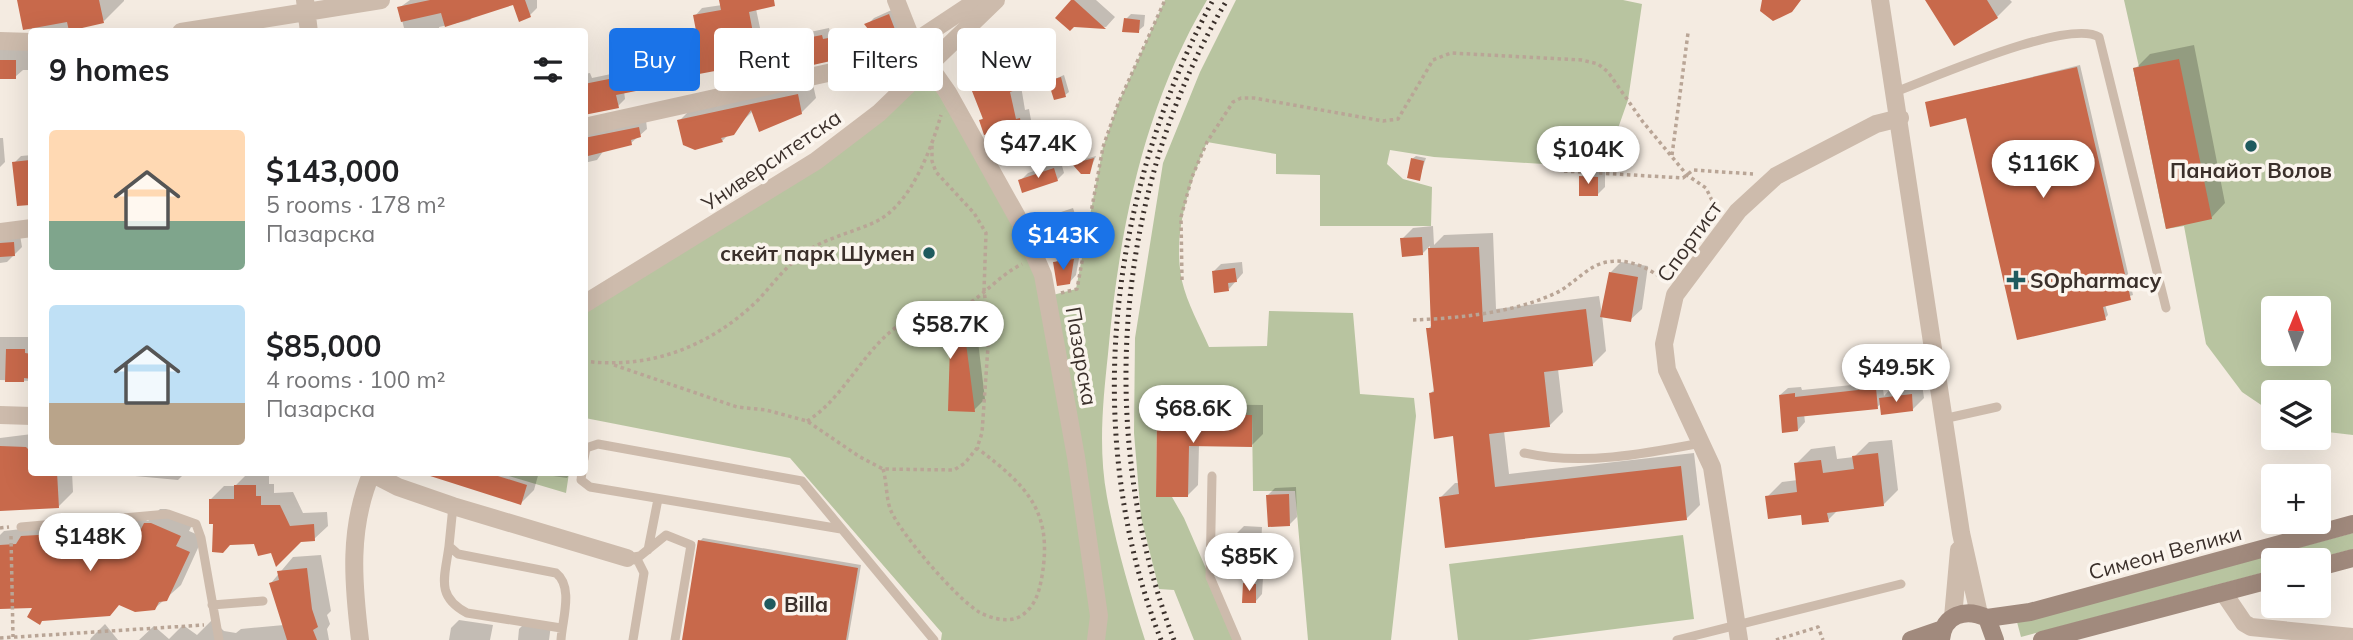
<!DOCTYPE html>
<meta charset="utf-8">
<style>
body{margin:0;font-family:Mulish,sans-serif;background:#f6f6f6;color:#202124;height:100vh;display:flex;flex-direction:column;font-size:26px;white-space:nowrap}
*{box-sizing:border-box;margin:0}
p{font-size:23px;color:#757577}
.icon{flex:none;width:38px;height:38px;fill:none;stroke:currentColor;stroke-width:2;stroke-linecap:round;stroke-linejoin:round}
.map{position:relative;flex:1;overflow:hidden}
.side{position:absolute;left:28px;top:28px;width:560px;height:448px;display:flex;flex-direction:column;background:#fff;border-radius:7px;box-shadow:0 7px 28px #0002}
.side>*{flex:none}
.banner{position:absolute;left:609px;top:28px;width:665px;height:63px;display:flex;gap:14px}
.needle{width:46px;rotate:1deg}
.controls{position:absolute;left:2261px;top:296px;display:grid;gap:14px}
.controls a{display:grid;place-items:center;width:70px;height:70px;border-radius:7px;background:#fff;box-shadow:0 7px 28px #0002;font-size:35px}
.price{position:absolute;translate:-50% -60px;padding:0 16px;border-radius:24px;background:#fff;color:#222;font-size:23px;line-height:46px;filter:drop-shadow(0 2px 4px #0008)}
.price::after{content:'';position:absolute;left:50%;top:42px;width:21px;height:16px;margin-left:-10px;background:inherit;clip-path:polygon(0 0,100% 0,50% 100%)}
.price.selected{background:#1a73e8;color:#fff}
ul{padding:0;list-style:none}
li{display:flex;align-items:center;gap:21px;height:175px;padding:0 21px}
li span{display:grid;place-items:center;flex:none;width:196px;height:140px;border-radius:7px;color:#555}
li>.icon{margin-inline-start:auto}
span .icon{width:84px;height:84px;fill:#fffc;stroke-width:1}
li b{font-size:30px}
h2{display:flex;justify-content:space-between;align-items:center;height:84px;padding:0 21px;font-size:30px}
.tag{padding:0 24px;border-radius:7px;background:#fff;box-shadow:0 7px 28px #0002;font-size:24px;line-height:63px}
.tag.selected{background:#1a73e8;color:#fff}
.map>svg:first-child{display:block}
</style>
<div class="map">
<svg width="2353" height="640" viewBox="0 0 2353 640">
<rect width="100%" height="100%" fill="#f4ebe1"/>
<!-- green -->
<path fill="#b8c4a0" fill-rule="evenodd" d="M1165 0H1207C1143 108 1119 231 1108 354 1103 401 1098 449 1107 497 1116 545 1130 593 1145 640H941L942 633 790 458 585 418 584 304 750 204 930 65 1049 296 1076 289 1103 147 1118 104Z
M1236 0H1623L1642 4 1628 100 1604 168 1434 157 1390 150 1387 164 1403 179 1432 187 1431 226H1320V175L1276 174V154L1207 142C1189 185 1172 233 1182 281 1187 303 1200 326 1209 347L1267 346 1269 311 1353 313 1360 394 1414 398 1416 416 1391 640H1308L1295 491H1253L1252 415H1157L1156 497H1172L1184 518 1237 640H1194L1174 590 1159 589 1141 517 1134 433 1135 338 1163 163 1200 72Z
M2124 0H2353V435L2319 431V392H2273V413L2242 392 2206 344 2184 226 2166 229 2133 68 2139 67ZM2273 308H2319V354H2273Z
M499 473H569L566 493Z
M2353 533V549L2311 560H2273V570L2021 637 2017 622Z
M1683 535 1694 619 1528 640H1458L1449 564Z"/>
<!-- shadow -->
<path fill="#0003" d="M19 0H73V32L25 29Z
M87 0H124V1L104 21Z
M410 0H537V8L530 15 514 2 475 14 470 20 439 27 440 32H405L399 8Z
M721 0H764L756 9 763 42 829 28 830 33 846 30 850 49 843 56 780 57 695 42 699 38 695 16 702 8 722 5Z
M1073 0H1096L1115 17 1106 27 1073 25Z
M1927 0H2010L2012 2 1997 17 1954 43Z
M896 8 903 23 895 31 867 25 874 18Z
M1131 14 1145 15 1144 26 1138 31 1126 19Z
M258 26V32H224Z
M0 38 32 43V70H23L15 77H0Z
M2194 45 2225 203 2211 218 2135 69 2150 54Z
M655 47 656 53 662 52 667 77 660 84 624 91 625 99 618 106 584 114V74L590 73 592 78 635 69 633 57 640 50Z
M1041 56 1046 71 1036 81 1021 86 1025 110 1029 109 1031 120 1021 130 981 120 984 117 972 86 982 76Z
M2080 65 2133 295 2105 304 2108 315 2105 318 1967 116 1927 103Z
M1064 75 1069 92 1065 95 1050 81Z
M812 80 816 98 801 113 753 111 722 141 679 121 694 106Z
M646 120 647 129 631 143 604 150 597 160 584 163V129Z
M0 138H3L5 162 0 167Z
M32 155V202L18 204 14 163 21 156Z
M1096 156 1089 172 1075 164 1078 161Z
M1416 156 1426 158 1419 179 1412 159Z
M1061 162 1064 173 1057 180 1020 181 1028 173Z
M1588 170H1605V187L1597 195 1581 177Z
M1073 208 1077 220 1070 227 1054 232 1051 220 1058 213Z
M1433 226 1434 245 1444 235 1493 233 1496 309 1599 296 1602 315 1610 273 1621 262 1648 266 1642 309 1630 320 1602 315 1606 351 1592 365 1558 369 1563 412 1549 426 1504 431 1509 474 1694 453 1700 505 1686 519 1441 497 1455 483H1460L1454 434 1431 393 1435 389 1428 329 1433 324 1430 246 1422 254 1402 239 1413 228Z
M20 235 22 247 7 262 0 263V237Z
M1080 253 1076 275 1069 283 1055 263 1062 255Z
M1242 262 1243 273 1229 289 1213 272 1221 264Z
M971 311 975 317 985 399 974 410 952 343 906 330 923 316 963 317Z
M0 337H32V381L0 380Z
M1882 382 1884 396 1892 387 1922 384 1924 398 1913 409 1882 403 1877 407 1804 414 1805 422 1798 430 1780 395 1788 388 1801 387 1802 390Z
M1170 404 1263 405V434L1252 445 1199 444 1198 485 1187 496 1159 415Z
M32 434V472H72L73 492 59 506 0 484V438Z
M1892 440 1898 490 1883 505 1838 510 1828 520 1767 497 1782 482 1798 480 1796 464 1811 449 1835 446 1837 459 1854 457 1869 442Z
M92 472H186L178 480Z
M249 472H269V484H274V493L293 492 303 513 327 512 328 526 314 539 300 541 273 551 255 543H230L213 550 215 522 210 500 224 486H235Z
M425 472H539L534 490 521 503Z
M553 472H571L567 478 553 476Z
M1296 487 1297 517 1290 524 1268 495 1275 488Z
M160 509H166L194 521 189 531 203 537 181 585 154 609 120 603 35 606 0 601V535L4 531 137 516 148 521Z
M1244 526 1262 527 1261 546 1253 553 1237 533Z
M703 538 861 565 848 640H683L700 541Z
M321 555 331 611 327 615 330 624 327 629 329 640H139L154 626 169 639 183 625 197 635 212 620 224 631 236 633 241 629 284 625 271 583 293 557Z
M1252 577 1263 578 1262 594 1255 602 1245 584Z
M459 620 493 625 490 640H449L451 628Z
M527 621 551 625 549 640H518L519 629Z
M105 624 118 640H90L91 638Z"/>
<!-- building -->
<path fill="#c8694b" d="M17 0H99L104 23 69 31 67 22 23 30Z
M430 0H525L531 17 519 22 513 5 445 27 441 13 401 22 397 7Z
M719 0H774L775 6 749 12 756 48 822 35 823 39 839 36 844 58 782 72 779 59 699 74 693 42 698 41 693 15 721 10Z
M1071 0H1074L1106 29 1074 27 1070 31 1055 18Z
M1762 0H1801L1792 12 1773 21 1760 11Z
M1925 0H1987L1998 18 1954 46Z
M889 14 896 32 880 44 864 24Z
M1124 18 1140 20 1139 33 1122 32Z
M648 53 650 59 655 58 661 86 616 95 619 108 584 115V84L634 74 631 57Z
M2179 59 2212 219 2166 229 2133 68Z
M0 60H16V79H0Z
M1031 65 1037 82 1010 92 1016 119 1020 118 1022 131 984 135 979 120 983 119 970 86Z
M2077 67 2131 300 2103 307 2106 320 2017 340 1966 118 1930 127 1925 102Z
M1061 77 1066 97 1054 100 1048 81Z
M798 94 802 114 759 132 751 110 734 135 721 138 723 142 695 150 683 145 677 120Z
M639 127 641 137 631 140 632 145 584 157V138Z
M1094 158 1090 174H1081L1072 164Z
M1411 158 1424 161 1420 181 1407 178Z
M30 160V205L17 206 12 162Z
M1054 168 1058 181 1022 193 1018 180Z
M1579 176 1598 177V196H1579Z
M1066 214 1070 229 1053 234 1049 220Z
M1422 237 1423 255 1402 257 1400 238Z
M14 242 15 256 0 257V243Z
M1479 247 1483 322 1586 309 1593 366 1544 372 1550 427 1489 434 1495 487 1681 466 1687 520 1445 548 1439 497 1459 494 1453 436 1434 439 1429 393 1434 392 1426 328H1431L1428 248Z
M1074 259 1070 284 1057 286 1053 262Z
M1235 268 1237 282 1228 283 1229 291 1214 293 1212 271Z
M1609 272 1638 277 1631 322 1600 317Z
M960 321 964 328 975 412 948 411 950 345 909 343 903 338 904 329 911 326 950 328Z
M6 349H25V353L32 354V379L24 378V382H5Z
M1876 388 1878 409 1797 417 1798 431 1782 433 1779 395 1795 393V397Z
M1912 394 1913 411 1881 415 1879 398Z
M1157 414 1252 415V447L1189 446 1188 497H1156Z
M0 446 26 447 32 453V472H57L59 508 0 511Z
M1878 453 1884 506 1827 513 1829 522 1802 525 1801 515 1768 519 1765 496 1797 492 1794 463 1821 460 1823 473 1854 469 1852 456Z
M428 472H485L527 485 521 505 427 475Z
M234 485H256V496H261V505H280L290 526 314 524 315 541 301 542 276 567 271 553 258 556 254 544 230 545 223 553 212 552 213 524H209V499H234Z
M1289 494 1290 526 1268 527 1266 495Z
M144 523H151L181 536 176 546 190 552 167 601 159 602 155 610 135 612 119 605 110 616 42 621 40 625 27 617 32 608 0 609V545L16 544 21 536 122 530 137 537Z
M1235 533 1255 534 1254 555 1234 553Z
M698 540 858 568 846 640H682Z
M307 568 312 609 318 627 313 630 317 640H287L269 583 279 580 277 571Z
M1243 583 1256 584V603H1242Z"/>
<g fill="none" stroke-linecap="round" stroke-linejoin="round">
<!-- path -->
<path stroke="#b9a596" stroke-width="3.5" stroke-dasharray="3.5 3.5" stroke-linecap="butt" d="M1672 155 1688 33
M1564 171 1683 178 1693 170 1753 174
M1182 280 1181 217 1192 177 1207 142 1233 102 1241 98H1254L1383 121 1398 119 1433 60 1451 53 1582 60 1598 64 1608 72 1643 122 1687 175 1706 188 1717 211
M1061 293 1077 289 1103 147 1118 104 1165 0
M1413 320C1460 318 1513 313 1556 293 1573 285 1588 265 1607 262 1629 258 1650 268 1666 282
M584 361C650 370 711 346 758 300 773 284 785 267 803 254 824 238 852 233 875 222 910 206 931 150 941 115
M614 365 737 407 766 410 807 421 860 457 883 469 954 470 965 463 977 448 982 433 989 332 984 290 986 233 974 213 936 172 932 161V141
M807 421C843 399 861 354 895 328 915 314 940 319 961 308 983 297 998 276 1022 264
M883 469C887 482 886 500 891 511 901 534 957 599 979 612 990 618 1007 623 1019 617 1035 608 1039 593 1042 576 1053 511 1027 486 977 448
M0 528 9 527
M11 536 13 637
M0 638 204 625
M1776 640 1818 627 1823 640"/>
<!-- service -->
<path stroke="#cdbbac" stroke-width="9" d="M1895 92C1933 78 2068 18 2099 37L2166 308
M1943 419 1997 407
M1524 453C1581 466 1644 454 1701 443
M584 459 586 448 598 444 802 481 934 640
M582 472 581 480 590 487 841 529
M1212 476 1210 577 1237 640
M453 506 449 546 458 554 556 573C574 587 562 620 561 640
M21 527 168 514 196 524 201 538 219 640
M449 546C445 577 435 596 467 613L561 628
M648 550 658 499
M627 558 640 556 666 535 691 545 675 640
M629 558 638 561 644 573 633 640
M212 605 263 601
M1677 640 1901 584"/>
<!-- minor -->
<path stroke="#cdbbac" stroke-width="18" d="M305 0 309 32
M896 0 913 43 948 93 1021 224 1043 275 1076 457 1099 616 1096 640
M1880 0 1961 533 1979 614
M181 32 381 0
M0 41 32 42
M584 127 864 65 913 43 978 0
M0 232 32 228
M0 415 32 416
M369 472 398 487 453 506 627 558
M2223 592 2244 623 2251 627 2353 637
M1953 617 1959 550
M1739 640 1712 467 1667 370 1664 344 1675 295 1738 211 1776 176 1876 124 1900 118"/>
<!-- tertiary -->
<path stroke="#cdbbac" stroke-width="18" d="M584 304 816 161 879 113 996 0
M360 640C353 583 348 527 372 472"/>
<!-- secondary -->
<path stroke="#a18a7d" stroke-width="18" d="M2319 567 2353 558
M1987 618 2030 612 2353 524
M1911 640 1943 629
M1941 640C1943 614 1966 608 1987 618L1995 640
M2042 640 2273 579"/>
<!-- rail -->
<path stroke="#3b302b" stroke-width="5" stroke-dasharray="2 5" stroke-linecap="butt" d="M1161 640C1080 433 1109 193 1213 0
M1174 640C1095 435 1114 189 1227 0"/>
</g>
<!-- markers -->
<g fill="#1f5a5e" stroke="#fbf5ee" stroke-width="2.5">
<circle cx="2251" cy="146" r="7"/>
<circle cx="929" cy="253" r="7"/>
<path d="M2012.5 269.5h7v7h7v7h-7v7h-7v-7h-7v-7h7z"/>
<circle cx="770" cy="604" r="7"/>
</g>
<g text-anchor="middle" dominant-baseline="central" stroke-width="7" stroke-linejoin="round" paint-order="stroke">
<!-- street labels -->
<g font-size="21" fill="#3b302b" stroke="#fbf5ee">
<text transform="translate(771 160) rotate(-34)">Университетска</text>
<text transform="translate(1689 241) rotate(-54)">Спортист</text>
<text transform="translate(1082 356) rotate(80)">Пазарска</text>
<text transform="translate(2165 552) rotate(-15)">Симеон Велики</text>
</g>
<!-- poi labels -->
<g font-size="21" font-weight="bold" fill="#3b302b" stroke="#fbf5ee" text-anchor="start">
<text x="2251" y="170" text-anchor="middle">Панайот Волов</text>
<text x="915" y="253" text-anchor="end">скейт парк Шумен</text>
<text x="2030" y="280">SOpharmacy</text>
<text x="784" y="604">Billa</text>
</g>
</g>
</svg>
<div class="controls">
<a><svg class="needle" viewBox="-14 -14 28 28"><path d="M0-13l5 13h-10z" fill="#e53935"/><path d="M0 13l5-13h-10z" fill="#757577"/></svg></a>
<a><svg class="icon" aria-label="layers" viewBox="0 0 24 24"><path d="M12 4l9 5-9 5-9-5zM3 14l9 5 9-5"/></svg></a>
<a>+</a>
<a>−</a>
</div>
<b class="price" style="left:1038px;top:180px">$47.4K</b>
<b class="price" style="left:1588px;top:186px">$104K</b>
<b class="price" style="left:2043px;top:200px">$116K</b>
<b class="price selected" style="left:1063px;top:272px">$143K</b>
<b class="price" style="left:950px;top:361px">$58.7K</b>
<b class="price" style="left:1896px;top:404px">$49.5K</b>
<b class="price" style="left:1193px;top:445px">$68.6K</b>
<b class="price" style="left:90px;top:573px">$148K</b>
<b class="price" style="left:1249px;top:593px">$85K</b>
<div class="banner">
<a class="tag selected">Buy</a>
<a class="tag">Rent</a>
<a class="tag">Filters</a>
<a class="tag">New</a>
</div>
<section class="side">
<h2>9 homes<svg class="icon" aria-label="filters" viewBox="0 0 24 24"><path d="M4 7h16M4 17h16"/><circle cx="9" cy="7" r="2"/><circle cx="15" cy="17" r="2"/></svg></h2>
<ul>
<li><span style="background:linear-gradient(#ffd9b3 65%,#7fa58c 0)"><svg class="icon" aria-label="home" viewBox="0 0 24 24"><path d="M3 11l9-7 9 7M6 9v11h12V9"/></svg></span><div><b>$143,000</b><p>5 rooms · 178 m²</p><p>Пазарска</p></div></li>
<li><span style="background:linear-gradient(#bfe0f5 70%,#b9a48a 0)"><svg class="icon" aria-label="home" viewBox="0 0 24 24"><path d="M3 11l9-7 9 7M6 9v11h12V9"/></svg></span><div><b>$85,000</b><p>4 rooms · 100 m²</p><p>Пазарска</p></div></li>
</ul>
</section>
</div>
